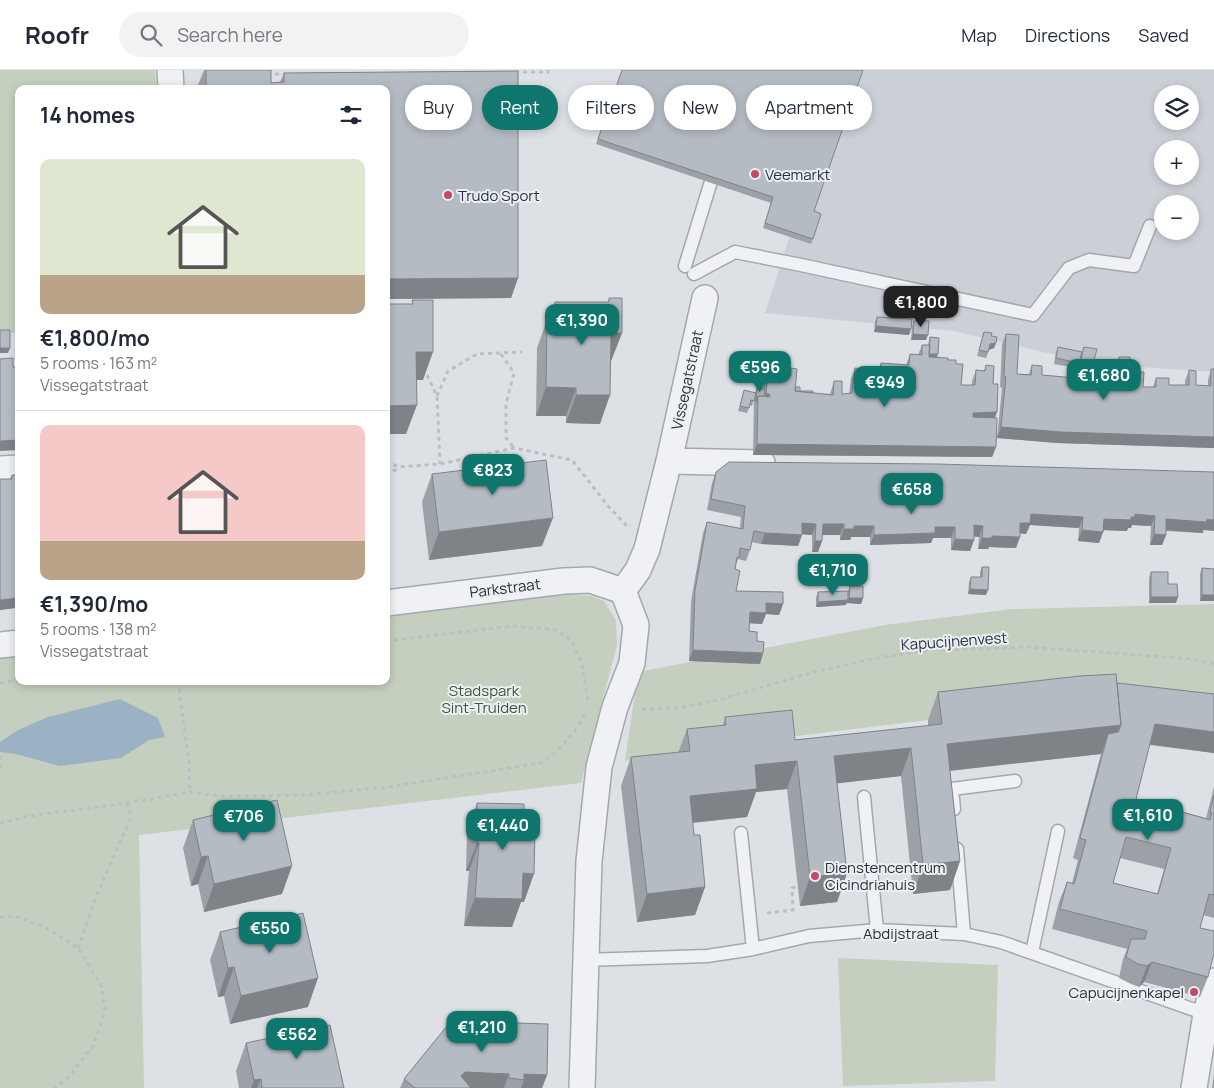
<!DOCTYPE html>
<meta charset="utf-8">
<style>
body{margin:0;font-family:Manrope,sans-serif;background:#f2f2f3;color:#1f2937;height:100vh;display:flex;flex-direction:column;font-size:19px;white-space:nowrap}
*{box-sizing:border-box;margin:0}
p{font-size:16px;color:#747a83}
.icon{flex:none;width:28px;height:28px;fill:none;stroke:currentColor;stroke-width:2;stroke-linecap:round;stroke-linejoin:round}
.map{position:relative;flex:1;overflow:hidden}
.sheet{position:absolute;left:15px;top:15px;width:375px;height:600px;display:flex;flex-direction:column;background:#fff;border-radius:10px;box-shadow:0 2px 8px #0003}
.sheet>*{flex:none}
.guide{position:absolute;left:405px;top:15px;width:475px;height:45px;display:flex;gap:10px}
.fabs{position:absolute;left:1154px;top:15px;display:grid;gap:10px}
.fabs a{display:grid;place-items:center;width:45px;height:45px;border-radius:50%;background:#fff;box-shadow:0 2px 8px #0003;font-size:25px}
.price{position:absolute;translate:-50% -42px;padding:0 11px;border-radius:10px;background:#0f766e;color:#fff;font-size:16px;line-height:32px;filter:drop-shadow(0 1px 2px #0008)}
.price::after{content:'';position:absolute;left:50%;top:30px;width:15px;height:11px;margin-left:-8px;background:inherit;clip-path:polygon(0 0,100% 0,50% 100%)}
.price.selected{background:#222;color:#fff}
ul{padding:0;list-style:none}
li{display:grid;align-content:center;gap:10px;height:265px;padding:0 25px}
li+li{border-top:1px solid #e0e1e3}
li span{display:grid;place-items:center;height:155px;border-radius:10px;color:#555}
li>.icon{margin-inline-start:auto}
span .icon{width:90px;height:90px;fill:#fffc;stroke-width:1}
li b{font-size:21px}
h2{display:flex;justify-content:space-between;align-items:center;height:60px;padding:0 25px;font-size:21px}
.pill{padding:0 18px;border-radius:22px;background:#fff;box-shadow:0 2px 8px #0003;font-size:18px;line-height:45px}
.pill.selected{background:#0f766e;color:#fff}
header{display:flex;align-items:center;gap:30px;box-sizing:border-box;height:70px;padding:0 25px;background:#fff;border-bottom:1px solid #e0e1e3}
header strong{font-size:24px}
nav{display:flex;gap:28px;margin-inline-start:auto;font-size:18px}
.search{width:350px;height:45px;background:#f2f2f3;display:flex;align-items:center;gap:12px;box-sizing:border-box;padding:0 18px;border-radius:28px;color:#747a83;font-size:19px}
.map>svg:first-child{display:block}
</style>
<header>
<strong>Roofr</strong>
<div class="search"><svg class="icon" aria-label="search" viewBox="0 0 24 24"><circle cx="10" cy="10" r="6"/><path d="M15 15l6 6"/></svg>Search here</div>
<nav><a>Map</a><a>Directions</a><a>Saved</a></nav>
</header>
<div class="map">
<svg width="1214" height="1018" viewBox="0 0 1214 1018">
<rect width="100%" height="100%" fill="#dde1e5"/>
<!-- built -->
<path fill="#cbd0d7" fill-rule="evenodd" d="M857 0H1214V302L1094 294 954 261 765 243 793 156ZM1162 24H1190V51H1162ZM1162 79H1190V106H1162ZM1162 134H1190V161H1162Z"/>
<!-- green -->
<path fill="#c4cfbf" d="M0 0H155L156 19H19V263L0 262Z
M568 524 591 526 604 531 616 550 617 575 581 713 139 765 144 1018H0V586L19 584V611H386V544Z
M1214 534V645L928 650 715 676 625 691 638 602 885 555 1012 539Z
M838 888 998 895 995 1011 843 1016Z"/>
<!-- water -->
<path fill="#9ab2c3" d="M120 629 158 648 165 667 149 670 121 688 60 696 15 684 0 682V672L18 660 48 647Z"/>
<g fill="none" stroke-linecap="round" stroke-linejoin="round">
<!-- service casing -->
<g stroke="#a3a8af" stroke-width="15">
<path id="service" d="M685 196 713 105
M694 204 735 182 801 195 1033 245 1069 198 1089 190 1134 196 1150 156
M864 727 877 860
M954 739 952 719 1015 711
M741 763 753 879
M957 779 964 864
M1032 882 1058 761
M585 890 707 886 753 879 809 866 877 860 964 864 1001 872 1206 944"/>
</g>
<!-- minor casing -->
<g stroke="#a3a8af" stroke-width="28">
<path id="minor" d="M170 0 171 19
M669 391 762 393
M0 399 19 398
M623 521 638 500 647 479 669 391 705 228
M386 533 564 511 590 510 623 521
M0 575 19 573
M582 1018 589 791 599 697 615 637 632 593 636 555 623 521
M1194 1018 1206 944 1214 911"/>
</g>
<!-- path -->
<path stroke="#bbbfc4" stroke-width="3" stroke-dasharray="4 4" stroke-linecap="butt" d="M515 2H548V0
M267 4H286
M501 284 514 303 506 334V368L514 378
M427 305 437 326 440 394
M437 326 448 301 477 284 522 282
M386 391 399 397 440 394 514 378 572 390 608 436 627 456
M386 405 399 398
M386 571 512 556 557 560 573 573 582 595 588 632
M178 611 189 693 190 722
M0 613 19 610
M642 639 678 638 718 630 814 602 877 588 930 580 1028 577 1193 589 1214 594
M0 686V698
M0 753 29 746 127 733 190 722 220 726 303 725 388 717 541 693C560 680 575 664 585 643
M767 843 793 840 792 818 798 816
M0 847 14 846 45 857 78 878 102 917 105 942 93 976 67 1009 53 1018
M78 878 96 827 131 747 127 733"/>
<!-- service -->
<use href="#service" stroke="#eff1f4" stroke-width="12"/>
<!-- minor -->
<use href="#minor" stroke="#eff1f4" stroke-width="25"/>
</g>
<!-- wall -->
<path fill="#9ca1a7" fill-rule="evenodd" d="M204 0H271V13L280 12 284 3 518 1V208L511 228 386 229V19H198V15Z
M622 0 814 141 821 144 811 174 763 158 771 133 596 74Z
M609 228 622 263 611 291H610L600 354 566 353V346H536L537 278 547 250H548L555 232H608Z
M877 247 911 259 909 265 874 262 875 252Z
M914 251 926 270H911L912 256Z
M984 262 991 266 996 273 994 278 989 280 986 288 977 286Z
M1006 264 1017 304H1029L1032 295 1042 305 1075 308 1078 297 1077 298 1054 294 1056 282 1058 277 1082 282 1084 277 1089 309 1098 312V310L1102 299 1115 301V298L1119 287 1129 301 1143 317H1153L1156 308 1169 315H1185V311L1189 300 1196 315 1208 316V310L1211 299 1214 378 1057 373 997 368 1002 318 1000 317 1002 274Z
M930 267 938 284 936 288 948 290 956 294 961 315H972V311L976 300 984 301 986 295 993 314 995 348 996 377 992 387 753 385 754 329 752 336 750 335 747 343 738 341 744 320 755 323 757 318 763 319 764 315 768 304 788 306 791 298 796 317 800 321 813 323 830 324 834 311 842 324H849L851 309 855 298 879 301 881 293 906 295 910 284 918 285 922 275H928Z
M716 402H1214L1203 463 1166 461V465L1162 475H1150L1151 456 1132 455 1131 458H1128L1127 461 1104 460 1099 473 1078 471 1079 458 1030 455 1026 464 1020 463 1016 478 989 477 988 479H978L979 467 974 466V470L970 481 951 480V468H933L931 473 870 475V467H851L850 470H840V465H822V471L818 482H812V465L802 464 798 476 761 474 751 472 750 480 746 491 738 489 736 495 735 499 736 521 783 534 779 545 766 544 762 554 749 553V561L757 571 763 583 760 594 689 591 691 531 703 463 707 452 740 458 741 447 707 440 712 413Z
M432 404 542 476 429 490 422 432Z
M12 405H19V559L18 560 15 538 0 540V409H10Z
M982 497 986 525 968 524 969 512 971 507H980V502Z
M1202 498 1214 499 1200 531V504Z
M1151 502 1168 514 1176 533H1149V508Z
M850 516 863 528 861 534 847 533V530L846 535 816 537V528L818 522 848 521Z
M1117 613 1214 624V683L1149 675 1136 729 1206 748 1214 717V848L1203 845 1200 858 1208 907 1200 927 1144 912 1139 917 1131 914 1119 908 1123 889 1127 879 1052 859 1059 832 1067 812 1072 813 1078 790 1073 788 1101 684 950 701 960 791 950 820 913 824 901 706 837 713 847 803 837 832 800 836 787 719 756 722 747 747 692 753 694 765 705 817 695 845 637 852 621 716 631 687 678 683 687 659 723 655 725 647 795 670 928 656V650L938 622ZM1120 788 1164 799 1157 824 1113 813Z
M477 733 524 760V832H521L512 857 464 856 469 801H466L467 762Z
M193 750 282 824 204 842 198 814 191 816 183 778Z
M220 862 308 937 230 954 224 926 218 927 210 890Z
M451 951 547 1005 542 1018H400L404 1009Z
M246 973 344 1018H239L236 1001Z
M1214 1003V1018H1212Z"/>
<!-- shaded-wall -->
<path fill="#7f8388" d="M518 208 511 228 386 229V209Z
M876 256 911 259 909 265 874 262Z
M611 263H622L611 291H600Z
M913 264 928 265 926 270H911Z
M996 273 994 278 988 280 990 274Z
M0 278H10L8 283H0Z
M416 282H433L423 310H406Z
M928 283 938 284 936 290 926 289Z
M546 317 576 318 566 346H536Z
M766 323 769 324 766 332H763Z
M576 325H610L600 354 566 353Z
M417 335 406 364H386V336Z
M997 342 993 353 969 354 973 343Z
M1001 357 1214 367V378L1057 373 997 368Z
M19 370V380L0 381V371Z
M757 374 996 377 992 387 753 385Z
M1031 444 1083 447 1079 458 1030 455 1026 464 1016 463 1020 453Z
M1135 444 1155 446 1151 456 1132 455 1131 458H1128L1127 461 1100 460 1104 449 1131 447Z
M553 448 542 476 429 490 439 462Z
M1166 449 1214 450V461L1203 460V463L1162 460Z
M802 453 816 454 812 465 798 464Z
M823 454H844L840 465H819Z
M974 455 983 456 979 467 970 466Z
M854 456H874L870 467H851L850 470H840L844 459Z
M935 457H955L951 468H933L931 473 870 475 874 465Z
M1082 460 1103 462 1099 473 1078 471Z
M765 463 802 465 798 476 761 474Z
M1154 464 1166 465 1162 475H1150Z
M992 466 1020 467 1016 478 989 477 988 479H978L982 468Z
M955 469 974 470 970 481 951 480Z
M815 471H822L818 482H812Z
M970 519 988 520 986 525 968 524Z
M1202 525H1214V531H1200Z
M1151 527H1178L1176 533H1149Z
M19 528 15 538 0 540V530Z
M849 528H863L861 534 847 533Z
M848 530 846 535 816 537 818 532Z
M766 533 783 534 779 545 766 544 762 554 746 553 750 542Z
M693 580 763 583 760 594 689 591Z
M1155 654 1214 662V683L1147 674Z
M1121 655 1111 683 1108 664 1101 684 937 702 947 674Z
M911 678 901 706 824 715 834 686Z
M797 691 787 719 756 722 747 747 679 754 690 726 755 695Z
M477 773H479L469 801H466Z
M208 786 198 814 191 816 201 787Z
M960 791 950 820 913 824 923 795Z
M292 796 282 824 204 842 214 814Z
M523 803 534 804 524 832H521L512 857 464 856 475 828Z
M847 803 837 832 800 836 810 807Z
M705 817 695 845 637 852 647 824Z
M1152 892 1144 912 1139 917 1147 896Z
M234 897 224 926 218 927 228 898Z
M318 908 308 937 230 954 241 926Z
M465 1002 509 1004 504 1018H456L461 1006Z
M524 1004 547 1005 542 1018H521L524 1010Z
M261 1009 257 1018H251L254 1010Z"/>
<!-- building -->
<path fill="#b5bbc2" stroke="#7f8388" fill-rule="evenodd" d="M206 0H271V13L284 12V3L518 1V208L386 209V19H206Z
M622 0H863L814 141 821 144 813 169 765 153 773 127 598 69Z
M146 17V19H123V18Z
M609 228H622V263H611L610 325H576V318L546 317 547 250H555V232H609Z
M412 230H433V282H416L417 335 386 336V234H413Z
M877 247 912 249 911 259 876 256Z
M914 251H929L928 265 913 264Z
M0 260H10V278H0Z
M984 262 992 263 991 266 997 267 996 273 990 274 988 282 979 280Z
M1006 264 1019 265 1017 304 1031 305 1032 295 1042 296V305L1076 308 1084 277 1097 279 1089 309 1099 312 1103 311 1102 299 1118 302 1119 287H1130L1129 301 1144 302 1143 317H1156V308H1169V315H1189V300L1196 301V315L1211 316V299H1214V367L1061 362 1001 357 1006 307 1004 306Z
M930 267 939 268 938 284H929Z
M922 275H930L929 287 948 288V290H956V294H963L961 315H975L976 300 985 301 986 295 994 296 993 314H998L997 342 973 343V347L997 348 996 377 757 374 758 326 770 327 769 324 766 323 768 304 791 306V298L797 299 795 321 833 325 834 311H842V324L852 323 855 298 880 301 881 293 909 295 910 284 922 285Z
M1058 277 1082 282 1079 293 1056 288Z
M13 288V297H19V294V370L0 371V289Z
M796 317H800V321H813V323L795 321Z
M757 318 765 319 764 326H758L756 332Z
M744 320 756 323 754 331 751 330 749 338 740 336Z
M546 390 553 448 439 462 432 404Z
M729 392 937 394 1214 402V450L1207 449 1206 452 1166 449V465L1154 464 1155 446 1135 444V447H1131V450L1104 449 1103 462 1082 460 1083 447 1031 444 1030 453H1020V467L992 466V468H982L983 456 974 455V470L955 469V457H935V463L874 465V456H854V459H844V454H823L822 471H815L816 454 802 453V465L765 463 754 461 750 480 740 478 739 487H737L735 499 740 501 736 521 783 522V534L766 533V543L750 542 749 561 757 562V571L764 572 763 583 693 580 695 520 707 452 743 459 745 436 711 429 716 402Z
M12 405H19V528L0 530V409H12Z
M982 497H989L988 520 970 519 971 507H982Z
M1202 498 1214 499V525H1202Z
M1151 502H1168V514H1177L1178 527H1151Z
M850 516H863V528H849Z
M848 521V530L818 532V522Z
M1116 604 1121 655 947 674 960 791 923 795 911 678 834 686 847 803 810 807 797 691 755 695 757 719 690 726 694 765H700L705 817 647 824 631 687 690 681 687 659 726 655 725 647 792 640 795 670 942 654 938 622 1080 606Z
M1117 613 1214 624V662L1155 654 1136 729 1210 750 1212 743 1210 742 1214 725V825L1209 824 1200 858 1214 861V883L1208 907 1152 892 1147 896 1138 894 1126 887 1131 869H1145L1147 861 1060 839 1067 812 1074 814 1086 770 1080 768 1108 664 1118 662 1121 655ZM1126 767 1171 778 1158 824 1113 813Z
M277 730 292 796 214 814 208 786 201 787 193 750Z
M477 733 524 734V760L535 761 534 804 523 803 522 829 475 828 479 773H477Z
M303 843 318 908 241 926 234 897 228 898 220 862Z
M451 951 548 954 547 1005 524 1004V1010L509 1008V1004L465 1002 461 1006 470 1017V1018H415L404 1009Z
M330 955 344 1018H262L261 1009 254 1010 246 973Z"/>
<!-- markers -->
<g fill="#c24a68" stroke="#ecf0f3" stroke-width="2">
<circle cx="755" cy="104" r="5"/>
<circle cx="448" cy="125" r="5"/>
<circle cx="815" cy="806" r="5"/>
<circle cx="1194" cy="922" r="5"/>
</g>
<g text-anchor="middle" dominant-baseline="central" stroke-width="4" stroke-linejoin="round" paint-order="stroke">
<!-- poi labels -->
<g font-size="15" fill="#28303b" stroke="#ecf0f3" text-anchor="start">
<text x="765" y="104">Veemarkt</text>
<text x="458" y="125">Trudo Sport</text>
<text x="825" y="797">Dienstencentrum<tspan x="825" dy="17">Cicindriahuis</tspan></text>
<text x="1184" y="922" text-anchor="end">Capucijnenkapel</text>
</g>
<!-- street labels -->
<g font-size="15" fill="#28303b" stroke="#ecf0f3">
<text transform="translate(687 310) rotate(-78)">Vissegatstraat</text>
<text transform="translate(505 518) rotate(-7)">Parkstraat</text>
<text transform="translate(954 571) rotate(-4)">Kapucijnenvest</text>
<text x="901" y="863">Abdijstraat</text>
</g>
<!-- park labels -->
<g font-size="15" fill="#3f5536" stroke="#ecf0f3">
<text x="484" y="620">Stadspark<tspan x="484" dy="17">Sint-Truiden</tspan></text>
</g>
</g>
</svg>
<div class="fabs">
<a><svg class="icon" aria-label="layers" viewBox="0 0 24 24"><path d="M12 4l9 5-9 5-9-5zM3 14l9 5 9-5"/></svg></a>
<a>+</a>
<a>−</a>
</div>
<b class="price selected" style="left:921px;top:258px">€1,800</b>
<b class="price" style="left:582px;top:276px">€1,390</b>
<b class="price" style="left:760px;top:323px">€596</b>
<b class="price" style="left:1104px;top:331px">€1,680</b>
<b class="price" style="left:885px;top:338px">€949</b>
<b class="price" style="left:493px;top:426px">€823</b>
<b class="price" style="left:912px;top:445px">€658</b>
<b class="price" style="left:833px;top:526px">€1,710</b>
<b class="price" style="left:1148px;top:771px">€1,610</b>
<b class="price" style="left:244px;top:772px">€706</b>
<b class="price" style="left:503px;top:781px">€1,440</b>
<b class="price" style="left:270px;top:884px">€550</b>
<b class="price" style="left:482px;top:983px">€1,210</b>
<b class="price" style="left:297px;top:990px">€562</b>
<div class="guide">
<a class="pill">Buy</a>
<a class="pill selected">Rent</a>
<a class="pill">Filters</a>
<a class="pill">New</a>
<a class="pill">Apartment</a>
</div>
<section class="sheet">
<h2>14 homes<svg class="icon" aria-label="filters" viewBox="0 0 24 24"><path d="M4 7h16M4 17h16"/><circle cx="9" cy="7" r="2"/><circle cx="15" cy="17" r="2"/></svg></h2>
<ul>
<li><span style="background:linear-gradient(#dfe7d0 75%,#b9a48a 0)"><svg class="icon" aria-label="home" viewBox="0 0 24 24"><path d="M3 11l9-7 9 7M6 9v11h12V9"/></svg></span><div><b>€1,800/mo</b><p>5 rooms · 163 m²</p><p>Vissegatstraat</p></div></li>
<li><span style="background:linear-gradient(#f6c9c9 75%,#b9a48a 0)"><svg class="icon" aria-label="home" viewBox="0 0 24 24"><path d="M3 11l9-7 9 7M6 9v11h12V9"/></svg></span><div><b>€1,390/mo</b><p>5 rooms · 138 m²</p><p>Vissegatstraat</p></div></li>
</ul>
</section>
</div>
